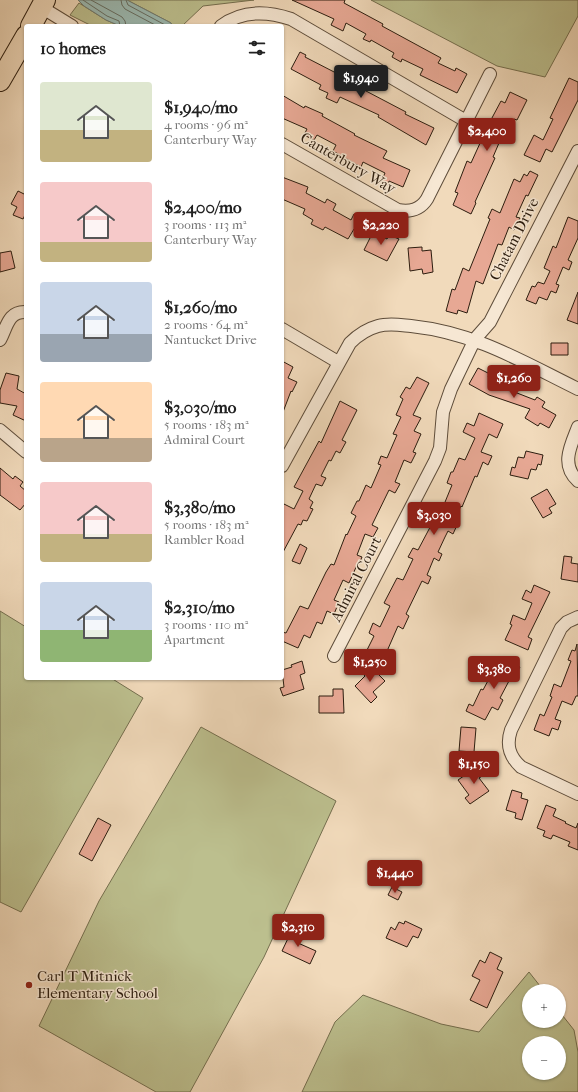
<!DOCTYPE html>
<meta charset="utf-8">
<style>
body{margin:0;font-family:"IM FELL French Canon",serif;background:#f2f2f2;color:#222;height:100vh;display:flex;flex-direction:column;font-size:15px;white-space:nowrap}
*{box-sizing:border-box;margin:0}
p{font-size:13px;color:#767676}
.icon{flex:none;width:22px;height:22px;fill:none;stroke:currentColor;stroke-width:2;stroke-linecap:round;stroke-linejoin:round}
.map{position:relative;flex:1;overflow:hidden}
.details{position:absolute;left:24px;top:24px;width:260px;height:656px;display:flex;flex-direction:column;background:#fff;border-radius:4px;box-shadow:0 1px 3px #0004}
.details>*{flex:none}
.buttons{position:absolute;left:522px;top:984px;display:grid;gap:8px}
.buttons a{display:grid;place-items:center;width:44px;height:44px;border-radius:50%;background:#fff;box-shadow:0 1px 3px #0004;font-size:20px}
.price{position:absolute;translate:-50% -34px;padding:0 9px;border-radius:4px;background:#8f2418;color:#fff;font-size:13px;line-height:26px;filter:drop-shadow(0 1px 2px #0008)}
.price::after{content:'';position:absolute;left:50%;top:24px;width:12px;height:9px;margin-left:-6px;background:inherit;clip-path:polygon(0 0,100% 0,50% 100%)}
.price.active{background:#222;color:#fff}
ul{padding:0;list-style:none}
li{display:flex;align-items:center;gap:12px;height:100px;padding:0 16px}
li span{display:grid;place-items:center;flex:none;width:112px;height:80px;border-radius:4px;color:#555}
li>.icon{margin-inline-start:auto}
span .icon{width:48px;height:48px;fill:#fffc;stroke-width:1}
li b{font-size:17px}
h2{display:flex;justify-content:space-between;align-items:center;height:48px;padding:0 16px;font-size:17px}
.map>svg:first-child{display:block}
</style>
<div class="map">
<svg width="578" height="1092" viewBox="0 0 578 1092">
<rect width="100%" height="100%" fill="#f1dabb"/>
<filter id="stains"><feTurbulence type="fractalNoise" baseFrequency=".005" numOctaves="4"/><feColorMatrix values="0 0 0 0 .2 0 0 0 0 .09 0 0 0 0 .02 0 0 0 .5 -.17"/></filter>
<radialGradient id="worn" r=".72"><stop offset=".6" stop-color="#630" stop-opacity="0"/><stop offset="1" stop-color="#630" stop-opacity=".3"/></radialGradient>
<!-- green -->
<path fill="#bcbf8e" stroke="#746e4e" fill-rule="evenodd" d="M127 0H254L203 6 182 26H172L171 23Z
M371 0H578V16L545 77 497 66Z
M79 3 106 20 120 26H92L70 15Z
M0 611 26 627V678H111L143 698 21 912 0 902Z
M201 727 336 801 264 957 190 1092H156L39 1026 99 901Z
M529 972 544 991H529V1021H559V1011L574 1030 578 1052V1092H302L335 1022 363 995 441 1024 479 1032ZM529 1043H559V1073H529Z"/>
<!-- water -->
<path fill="#9bbab3" stroke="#6f7b71" d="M78 0H127L171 23 172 26H120L106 20 84 6Z"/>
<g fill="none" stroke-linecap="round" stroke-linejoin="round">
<!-- shore -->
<path stroke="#646c61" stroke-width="1" d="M83 0 107 16 119 21 120 26
M91 0 122 17 125 21 126 26
M121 0 122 5 125 9 157 26
M126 0 128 5 167 26"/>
</g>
<!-- building -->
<path fill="#e7a894" stroke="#2c1d0f" d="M292 0H345L344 3 383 24 382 26 441 58 438 63 455 71 456 68 467 74 457 93 420 75 423 69 402 59 401 62 392 57 394 53 371 40 370 42 363 39 366 34 346 23 343 31 331 25 334 19Z
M300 52 306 55 305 57 338 74 336 78 358 88 359 85 367 88 366 91 406 112 405 114 434 128 426 145 378 117 379 115 340 97 337 103 326 98 328 93 319 89 321 85 291 69Z
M569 78 578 82V100L552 152 546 149 540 162 524 155 534 135 543 140 553 119 550 118Z
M510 92 527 100 517 120 514 119 506 138 502 136 493 157 495 158 475 202 476 203 471 214 453 205 458 193 455 192 467 161 471 163 481 141 479 140 483 130 485 131 501 101 505 103Z
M282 95 304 108 305 106 323 114 322 116 355 134 354 135 387 151 383 158 410 170 403 187 389 181 388 185 381 182 385 173 363 162 361 167 352 162 333 151 336 145 317 135 314 140 304 135 307 129 282 118Z
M530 171 538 175 528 196 526 195 516 217 520 218 514 230 509 227 502 245 498 244 483 284 476 281 467 313 458 310 457 314 446 311 452 289 455 290 463 268 469 271 490 219 488 218 492 209 500 213 514 179 520 182 524 174 527 176Z
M282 177 308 187 306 193 325 203 327 199 336 204 333 210 351 220 354 214 363 219 357 231 354 229 348 239 325 227 323 230 311 224 313 220 303 214 305 209 282 199Z
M18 191 26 195V213L23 219 13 215 17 207 11 204Z
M568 217 578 221V238L568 260 572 262 569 270 563 267 556 284 559 285 556 293 551 291 547 300 539 297 536 304 526 300 532 286 535 287 538 282 544 284 550 271 544 268 553 246 556 248Z
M373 232 387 239 389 235 399 239 387 261 364 250Z
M422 247V251L431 250 433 272 423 274 422 269 410 271 408 248Z
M11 251 15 268 0 272V253Z
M578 292V324L567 320Z
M551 343H568V355H551Z
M282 361 293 367 288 378 297 382 292 392 291 391 283 412Z
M478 368 490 374 488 377 496 381 494 384 535 400 537 397 545 402 542 407 556 415 549 428 540 423 538 426 525 418 530 409 489 395 469 384Z
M6 373 19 376 17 389 26 394V421L13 415 17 406 0 403V390Z
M417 377 429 383 413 415 421 418 414 431 421 434 413 452 416 453 411 463 404 460 395 482 400 484 395 493 389 490 372 525 378 528 373 537 365 534 357 555 362 557 358 566 357 565 349 583 343 580 334 600 339 602 334 614 327 611 322 624 317 622 310 638 304 635 298 648 282 641V632L286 633 300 606 308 609 326 572 331 564 334 565 346 534 347 535 356 516 351 513 357 501H359L366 485 371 488 381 465 378 464 381 456 387 458 397 435 393 434 401 417 396 415 403 399 400 397 406 387 410 389Z
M340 401 357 410 342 440 346 442 340 453 336 451 331 461 329 460 321 476 326 478 322 486 316 484 309 499 313 502 310 508 313 509 307 521 303 520 301 525 298 524 282 554V509L284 504 294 509 303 491 294 487 319 441 321 443Z
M479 413 503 424 497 438 489 434 481 452 492 456 488 465 483 462 477 477 475 476 462 507 461 506 453 521 458 523 453 534 448 531 445 537 438 552 442 554 439 561 434 558 427 575 431 577 428 584 422 581 406 614 409 616 403 629 398 626 384 658 367 650 374 636 369 633 373 623 380 627 390 606 384 603 397 578 403 580 413 559 408 557 413 548 418 550 436 516 431 513 436 503 443 507 452 485 447 483 451 472H453L459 458 465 460 475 438 463 432 467 423 474 426Z
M526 451 543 455 541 465 538 464 536 470 531 469 528 479 510 475 512 467 515 468 518 457 524 458Z
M0 468 13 479 15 476 23 482 20 486 26 491V503L20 510 0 495Z
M547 489 556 504 549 508 552 513 543 518 531 498Z
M300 544 307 548 300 564 292 561Z
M564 556 572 557 571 563 578 564V582L561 579Z
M534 585 550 592 528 637 532 639 528 650 505 640 512 625 510 624 513 615 525 620 532 603 522 599 526 590 531 593Z
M577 644 578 696H576L572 705 562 701 555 719 561 721 558 730 552 728 549 736 534 730 540 714 544 716 552 697 550 696 554 684 561 687 571 661 568 660 572 650 575 651Z
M504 659 520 667 512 681 510 679 500 698 503 700 498 710 492 707 485 720 466 711 469 704 473 706 481 689 483 690 498 662 501 664Z
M302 661 305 673 300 675 304 689 283 696 280 688 284 687 282 670 292 667 291 665Z
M368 664 385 681 373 692 377 697 371 703 355 686 365 676 361 671Z
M333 689H343L344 713H319V696H333Z
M461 727 476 728 474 752 459 751Z
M478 766 484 775 479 778 489 791 470 804 465 798 469 795 458 780Z
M512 790 522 793 521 798 528 800 522 820 515 818 516 813 506 810Z
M546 805 556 809 553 816 566 822 565 823 576 828 578 823V850L568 846 570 842 553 835 551 839 543 836 545 831 537 828Z
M98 818 111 825 92 861 79 854Z
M392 887 402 892 398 900 388 895Z
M405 921 422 929 418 938 413 936 407 947 386 938 391 927 395 930 399 922 404 924Z
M292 930 302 934 298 943 316 951 310 964 282 951Z
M490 952 502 958 497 969 503 972 487 1008 470 1000 480 980 472 976 480 960 485 963Z"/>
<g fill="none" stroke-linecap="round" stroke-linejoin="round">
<!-- minor casing -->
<g stroke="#5d4c3a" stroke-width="14">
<path id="minor" d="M41 7 72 26
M221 26C242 10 267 11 291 19L466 121
M282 144 398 210C410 212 420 210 427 199L490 74
M282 329 338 362
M0 340C7 327 8 311 26 312
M578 427C571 445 560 465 578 481
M0 430 26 452
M282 466 350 343C358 335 367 329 378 326 389 323 400 325 411 326 476 333 521 361 578 389
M578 617 567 622 561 628 511 730C506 745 509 756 521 767L578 794
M334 656 435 461 440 448 443 412 451 389 475 339 490 322 578 151"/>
</g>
<!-- trunk casing -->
<g stroke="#2c1d0f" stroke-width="22">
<path id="trunk" d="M31 26 45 0
M0 81 26 36"/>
</g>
<!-- minor -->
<use href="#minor" stroke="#f6e7d3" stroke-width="12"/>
<!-- trunk -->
<use href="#trunk" stroke="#f1dabb" stroke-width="20"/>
</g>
<!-- markers -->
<circle fill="#8f2418" stroke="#f6e7d3" stroke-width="1.5" cx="29" cy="985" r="4"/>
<g text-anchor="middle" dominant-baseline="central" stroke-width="3" stroke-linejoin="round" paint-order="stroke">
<!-- street labels -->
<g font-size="15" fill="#2c1d0f" stroke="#f6e7d3">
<text transform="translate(348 163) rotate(30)">Canterbury Way</text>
<text transform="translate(514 239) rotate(-63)">Chatam Drive</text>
<text transform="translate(356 579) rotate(-63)">Admiral Court</text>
</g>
<!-- poi labels -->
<g font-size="15" fill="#2c1d0f" stroke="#f6e7d3" text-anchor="start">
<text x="37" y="976">Carl T Mitnick<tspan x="37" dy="17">Elementary School</tspan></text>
</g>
</g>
<rect width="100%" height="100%" filter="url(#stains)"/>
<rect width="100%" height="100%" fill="url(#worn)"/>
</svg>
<div class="buttons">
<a>+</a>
<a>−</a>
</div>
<b class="price active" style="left:361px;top:99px">$1,940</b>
<b class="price" style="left:487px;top:152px">$2,400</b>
<b class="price" style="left:381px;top:246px">$2,220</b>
<b class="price" style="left:514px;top:399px">$1,260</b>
<b class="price" style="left:434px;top:536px">$3,030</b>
<b class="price" style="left:370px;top:683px">$1,250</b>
<b class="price" style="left:494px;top:690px">$3,380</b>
<b class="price" style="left:474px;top:785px">$1,150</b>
<b class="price" style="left:395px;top:894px">$1,440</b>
<b class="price" style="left:298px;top:948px">$2,310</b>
<section class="details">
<h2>10 homes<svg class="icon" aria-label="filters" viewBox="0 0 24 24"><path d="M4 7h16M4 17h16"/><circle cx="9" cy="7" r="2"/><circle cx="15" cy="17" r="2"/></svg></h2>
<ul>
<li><span style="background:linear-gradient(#dfe7d0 60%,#c2b280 0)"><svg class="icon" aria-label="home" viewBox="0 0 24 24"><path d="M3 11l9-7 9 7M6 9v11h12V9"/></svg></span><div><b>$1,940/mo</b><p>4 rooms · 96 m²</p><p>Canterbury Way</p></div></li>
<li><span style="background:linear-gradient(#f6c9c9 75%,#c2b280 0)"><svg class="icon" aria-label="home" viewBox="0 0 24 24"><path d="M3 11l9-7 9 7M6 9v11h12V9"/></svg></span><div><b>$2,400/mo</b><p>3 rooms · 113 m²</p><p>Canterbury Way</p></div></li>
<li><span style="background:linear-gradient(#c9d6e8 65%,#9aa5b1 0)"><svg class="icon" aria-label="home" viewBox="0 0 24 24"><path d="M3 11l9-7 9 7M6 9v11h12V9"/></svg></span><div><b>$1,260/mo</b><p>2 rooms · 64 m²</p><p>Nantucket Drive</p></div></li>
<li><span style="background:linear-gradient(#ffd9b3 70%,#b9a48a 0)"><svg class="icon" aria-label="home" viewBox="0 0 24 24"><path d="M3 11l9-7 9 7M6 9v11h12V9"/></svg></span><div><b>$3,030/mo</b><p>5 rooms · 183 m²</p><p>Admiral Court</p></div></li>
<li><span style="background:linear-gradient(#f6c9c9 65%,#c2b280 0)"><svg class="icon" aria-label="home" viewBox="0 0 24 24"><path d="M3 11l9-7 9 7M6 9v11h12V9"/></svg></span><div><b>$3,380/mo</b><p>5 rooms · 183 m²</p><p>Rambler Road</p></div></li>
<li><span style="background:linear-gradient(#c9d6e8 60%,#8fb573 0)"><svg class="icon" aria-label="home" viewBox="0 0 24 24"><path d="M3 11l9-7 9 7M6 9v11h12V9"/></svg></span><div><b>$2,310/mo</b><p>3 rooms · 110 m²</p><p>Apartment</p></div></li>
</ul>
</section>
</div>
